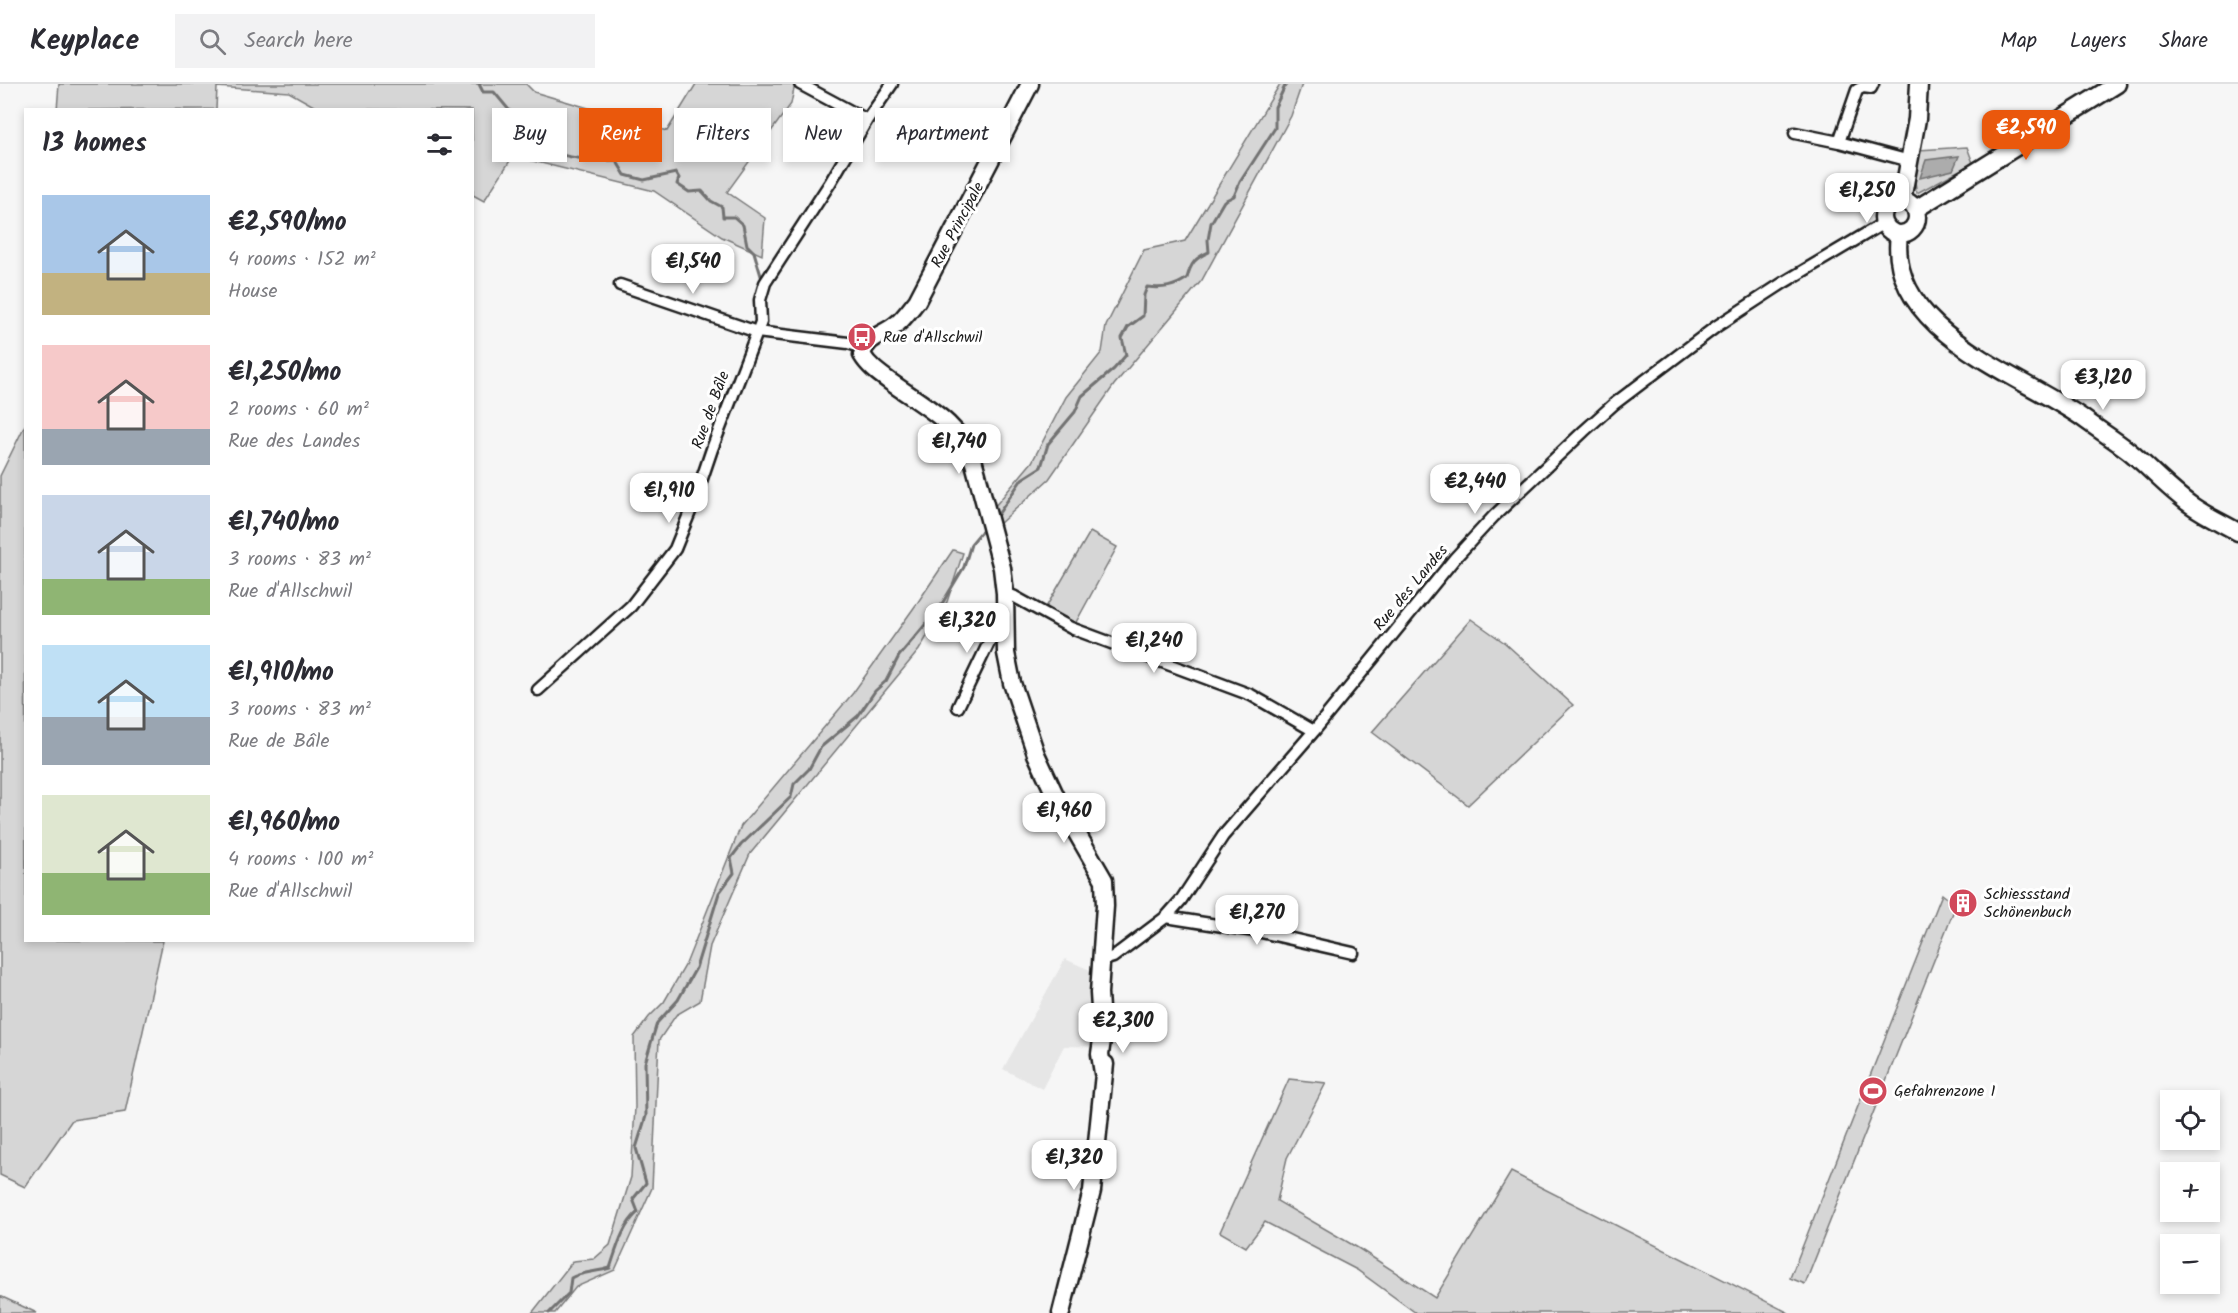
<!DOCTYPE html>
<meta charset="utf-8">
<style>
body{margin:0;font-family:Kalam,sans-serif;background:#f2f2f3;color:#2b2b33;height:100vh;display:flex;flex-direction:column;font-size:22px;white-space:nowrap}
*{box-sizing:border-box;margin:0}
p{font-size:20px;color:#7c7c81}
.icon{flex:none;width:33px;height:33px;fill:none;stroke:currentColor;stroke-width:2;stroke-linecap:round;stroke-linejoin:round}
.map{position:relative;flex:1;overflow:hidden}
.drawer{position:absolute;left:24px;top:24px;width:450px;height:834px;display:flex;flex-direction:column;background:#fff;border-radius:0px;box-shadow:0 3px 9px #0003}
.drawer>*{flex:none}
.top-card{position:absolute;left:492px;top:24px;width:570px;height:54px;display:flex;gap:12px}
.fabs{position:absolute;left:2160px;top:1006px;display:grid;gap:12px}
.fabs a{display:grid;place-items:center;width:60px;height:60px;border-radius:0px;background:#fff;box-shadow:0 3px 9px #0003;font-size:30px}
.price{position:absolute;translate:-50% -51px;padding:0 14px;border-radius:12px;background:#fff;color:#222;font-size:20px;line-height:39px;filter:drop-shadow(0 2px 3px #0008)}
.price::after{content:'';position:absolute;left:50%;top:36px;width:18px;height:14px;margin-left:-9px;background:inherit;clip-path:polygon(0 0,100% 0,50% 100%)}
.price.selected{background:#ea580c;color:#fff}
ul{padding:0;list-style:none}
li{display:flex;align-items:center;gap:18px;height:150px;padding:0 18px}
li span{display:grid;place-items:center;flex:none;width:168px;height:120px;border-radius:0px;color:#555}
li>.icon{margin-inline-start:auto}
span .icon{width:72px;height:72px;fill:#fffc;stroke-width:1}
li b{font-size:26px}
h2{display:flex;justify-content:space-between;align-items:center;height:72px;padding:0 18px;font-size:26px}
.pill{padding:0 21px;border-radius:0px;background:#fff;box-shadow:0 3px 9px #0003;font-size:21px;line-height:54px}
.pill.selected{background:#ea580c;color:#fff}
header{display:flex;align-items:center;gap:36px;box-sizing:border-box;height:84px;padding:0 30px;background:#fff;border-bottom:2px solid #e1e1e2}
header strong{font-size:28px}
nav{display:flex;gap:33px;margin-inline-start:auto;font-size:21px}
.search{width:420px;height:54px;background:#f2f2f3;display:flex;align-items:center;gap:15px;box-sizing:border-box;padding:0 21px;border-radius:0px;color:#7c7c81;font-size:22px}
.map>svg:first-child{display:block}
</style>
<header>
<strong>Keyplace</strong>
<div class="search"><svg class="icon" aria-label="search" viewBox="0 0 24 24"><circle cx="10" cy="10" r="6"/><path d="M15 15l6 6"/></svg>Search here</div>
<nav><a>Map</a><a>Layers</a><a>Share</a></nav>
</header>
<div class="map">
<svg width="2238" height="1229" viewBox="0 0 2238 1229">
<rect width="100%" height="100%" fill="#f6f6f6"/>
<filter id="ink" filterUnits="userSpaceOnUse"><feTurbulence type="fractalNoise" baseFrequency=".0167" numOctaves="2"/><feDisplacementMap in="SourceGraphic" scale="12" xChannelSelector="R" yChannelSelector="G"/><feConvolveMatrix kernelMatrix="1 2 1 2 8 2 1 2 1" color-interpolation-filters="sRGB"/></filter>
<g filter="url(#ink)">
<!-- built -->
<path fill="#e6e6e6" d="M1065 875 1108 894 1106 963 1064 962 1042 1005 1003 985Z"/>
<!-- green -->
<path fill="#d6d6d6" stroke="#797979" stroke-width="1.5" d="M59 0H526L534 8 667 47 696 0H795L791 20 727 108 765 134 762 171 722 153 654 107 513 72 484 117 473 111 472 26 319 25 289 8 217 3 216 25 57 26Z
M1280 0H1302L1291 32 1202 196 1114 301 1049 395 999 440 995 422 1032 378 1066 313 1102 268 1106 242 1144 166 1185 157Z
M1967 63 1973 79 1917 109 1912 83 1918 66Z
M25 341 26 856 163 857 125 1028 72 1036 25 1103 0 1091V392Z
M1090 448 1117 463 1075 540 1045 525Z
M953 466 963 469 947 518 919 566 750 770 710 862 700 917 676 931 659 956 652 1104 615 1186 576 1203 555 1229H532L573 1177 594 1175 610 1161 631 1093 635 1023 634 953 649 933 664 918 686 880 741 742 853 609 918 518Z
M1471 535 1505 559 1573 621 1468 721 1372 648Z
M1942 810 1956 821 1805 1200 1790 1194Z
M1289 995 1326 999 1287 1074 1277 1117 1358 1164 1435 1214 1511 1088 1789 1229H1416L1357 1186 1265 1138 1246 1163 1220 1148Z
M0 1212 37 1229H0Z"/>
<!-- water -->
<path fill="#acacac" stroke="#727272" stroke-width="1.5" d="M1959 72 1953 86 1920 94 1926 76Z"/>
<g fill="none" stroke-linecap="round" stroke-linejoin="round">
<!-- stream -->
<path stroke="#727272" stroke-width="3" d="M479 0 483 8H494L519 38 530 41 528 49C532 54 536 61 541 64 560 73 596 78 616 76L625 91 644 96 676 89 679 94 677 100 689 108 702 107 711 117 722 123 723 133H734L743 141 747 161 754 168 762 195
M997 432 1022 395 1041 383 1048 360 1075 328 1082 312 1114 285 1126 271 1122 254 1128 243 1143 232 1144 211 1147 203C1163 205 1175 203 1187 194 1191 179 1195 174 1209 168L1208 156 1211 139 1224 117 1234 112 1240 98 1275 44V23L1286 0
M549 1229 569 1209 571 1194C580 1188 598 1188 610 1184 617 1164 622 1142 638 1128L633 1115 646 1099 636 1064 646 1032 645 979 657 939 678 916 696 884 719 809 734 789 731 774 741 761 791 713 794 700 809 685 821 663 858 632 875 607 886 597 899 572 940 523 964 483 971 460 981 448"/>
<!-- street casing -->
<g stroke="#1c1c1c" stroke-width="15">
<path id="street" d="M800 0 867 36
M1795 49 1839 58 1910 77
M1839 58 1857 6 1863 3 1871 4 1873 0
M620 201 757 248 848 259 863 264
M1005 509 1015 513 1071 544 1251 611 1314 647
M538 606 631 522 675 465 694 418 712 365 761 238 760 216 765 199 830 99 867 36 892 0
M958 623 991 554 1005 533
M1166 833 1261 848 1353 869
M1100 877 1113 873 1166 833 1181 816 1223 752 1314 647 1455 474 1494 432 1584 347 1614 320 1717 242 1783 199 1884 139"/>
</g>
<!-- secondary casing -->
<g stroke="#1c1c1c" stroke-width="21">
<path id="secondary" d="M1030 0 917 217C911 224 905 233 898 239 885 251 866 252 862 271 869 283 881 291 892 299 924 322 961 340 974 379L1002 484 1005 509 1006 569 1012 599 1036 670 1056 713 1104 796 1105 822 1099 909 1102 956 1100 970 1103 989
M1883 133a17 17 0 1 1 34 0a17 17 0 1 1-34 0Z
M1902 116 1917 35 1919 0
M1916 125 2117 0
M1899 151C1886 248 2023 291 2084 335 2099 346 2115 356 2129 367 2150 384 2168 405 2191 421 2205 431 2222 439 2238 448
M1061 1229 1092 1107 1105 980"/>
</g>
<!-- street -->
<use href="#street" stroke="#fff" stroke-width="10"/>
<!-- secondary -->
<use href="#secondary" stroke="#fff" stroke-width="16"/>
</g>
</g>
<!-- icons -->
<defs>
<g id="bus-disc" transform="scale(1.5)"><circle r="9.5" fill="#d1495b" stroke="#fff"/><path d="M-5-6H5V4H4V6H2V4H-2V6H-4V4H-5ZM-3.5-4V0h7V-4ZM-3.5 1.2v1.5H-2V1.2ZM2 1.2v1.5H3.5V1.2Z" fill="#fff"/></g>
<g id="building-disc" transform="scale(1.5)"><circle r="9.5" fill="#d1495b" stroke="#fff"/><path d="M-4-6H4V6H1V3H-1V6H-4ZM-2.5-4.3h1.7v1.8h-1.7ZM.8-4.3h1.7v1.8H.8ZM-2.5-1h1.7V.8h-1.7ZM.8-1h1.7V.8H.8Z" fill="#fff"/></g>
<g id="stadium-disc" transform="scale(1.5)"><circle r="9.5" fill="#d1495b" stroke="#fff"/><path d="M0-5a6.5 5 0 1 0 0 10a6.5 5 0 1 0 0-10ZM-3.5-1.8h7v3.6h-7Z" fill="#fff"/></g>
</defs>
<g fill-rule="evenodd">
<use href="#bus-disc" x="862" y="253"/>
<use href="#building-disc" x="1963" y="819"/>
<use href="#stadium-disc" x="1873" y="1007"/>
</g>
<g text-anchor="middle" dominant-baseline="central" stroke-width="6" stroke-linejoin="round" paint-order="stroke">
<!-- street labels -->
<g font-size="16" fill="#1c1c1c" stroke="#fff">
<text transform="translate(958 141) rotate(-62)">Rue Principale</text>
<text transform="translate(711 326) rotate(-70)">Rue de Bâle</text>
<text transform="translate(1411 504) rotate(-50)">Rue des Landes</text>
</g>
<!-- poi labels -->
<g font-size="16" fill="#1c1c1c" stroke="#fff" text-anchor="start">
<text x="883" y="253">Rue d'Allschwil</text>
<text x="1984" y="810">Schiessstand<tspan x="1984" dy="18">Schönenbuch</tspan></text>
<text x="1894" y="1007">Gefahrenzone 1</text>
</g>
</g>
</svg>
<div class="fabs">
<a><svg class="icon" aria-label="locate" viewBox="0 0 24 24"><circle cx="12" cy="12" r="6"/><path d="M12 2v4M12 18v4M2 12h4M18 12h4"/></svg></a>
<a>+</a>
<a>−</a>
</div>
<b class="price selected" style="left:2026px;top:77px">€2,590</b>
<b class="price" style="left:1867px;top:140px">€1,250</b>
<b class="price" style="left:693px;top:211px">€1,540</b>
<b class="price" style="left:2103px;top:327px">€3,120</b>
<b class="price" style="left:959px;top:391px">€1,740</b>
<b class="price" style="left:1475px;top:431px">€2,440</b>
<b class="price" style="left:669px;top:440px">€1,910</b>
<b class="price" style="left:967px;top:570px">€1,320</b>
<b class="price" style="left:1154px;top:590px">€1,240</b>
<b class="price" style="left:1064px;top:760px">€1,960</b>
<b class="price" style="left:1257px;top:862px">€1,270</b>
<b class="price" style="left:1123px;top:970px">€2,300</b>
<b class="price" style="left:1074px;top:1107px">€1,320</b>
<div class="top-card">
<a class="pill">Buy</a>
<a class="pill selected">Rent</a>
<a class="pill">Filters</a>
<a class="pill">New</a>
<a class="pill">Apartment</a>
</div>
<section class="drawer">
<h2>13 homes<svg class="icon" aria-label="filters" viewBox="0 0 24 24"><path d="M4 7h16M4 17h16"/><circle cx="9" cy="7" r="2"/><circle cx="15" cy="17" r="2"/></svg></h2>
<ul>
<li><span style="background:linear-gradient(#a9c7e8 65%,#c2b280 0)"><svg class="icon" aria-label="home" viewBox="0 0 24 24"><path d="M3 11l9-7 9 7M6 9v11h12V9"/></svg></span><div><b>€2,590/mo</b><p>4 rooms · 152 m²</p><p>House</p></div></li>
<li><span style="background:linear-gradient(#f6c9c9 70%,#9aa5b1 0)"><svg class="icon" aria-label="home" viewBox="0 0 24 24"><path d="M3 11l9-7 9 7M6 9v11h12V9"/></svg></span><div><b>€1,250/mo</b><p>2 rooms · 60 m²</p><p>Rue des Landes</p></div></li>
<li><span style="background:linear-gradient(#c9d6e8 70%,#8fb573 0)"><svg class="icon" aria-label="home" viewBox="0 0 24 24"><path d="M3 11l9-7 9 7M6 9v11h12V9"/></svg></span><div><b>€1,740/mo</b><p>3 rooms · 83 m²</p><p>Rue d'Allschwil</p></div></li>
<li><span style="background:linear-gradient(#bfe0f5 60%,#9aa5b1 0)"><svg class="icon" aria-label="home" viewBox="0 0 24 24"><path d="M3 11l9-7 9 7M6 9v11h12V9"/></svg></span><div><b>€1,910/mo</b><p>3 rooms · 83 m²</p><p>Rue de Bâle</p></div></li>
<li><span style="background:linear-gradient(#dfe7d0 65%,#8fb573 0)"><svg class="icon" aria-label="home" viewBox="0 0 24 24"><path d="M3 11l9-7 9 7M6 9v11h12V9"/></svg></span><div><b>€1,960/mo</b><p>4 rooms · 100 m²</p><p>Rue d'Allschwil</p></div></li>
</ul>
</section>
</div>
